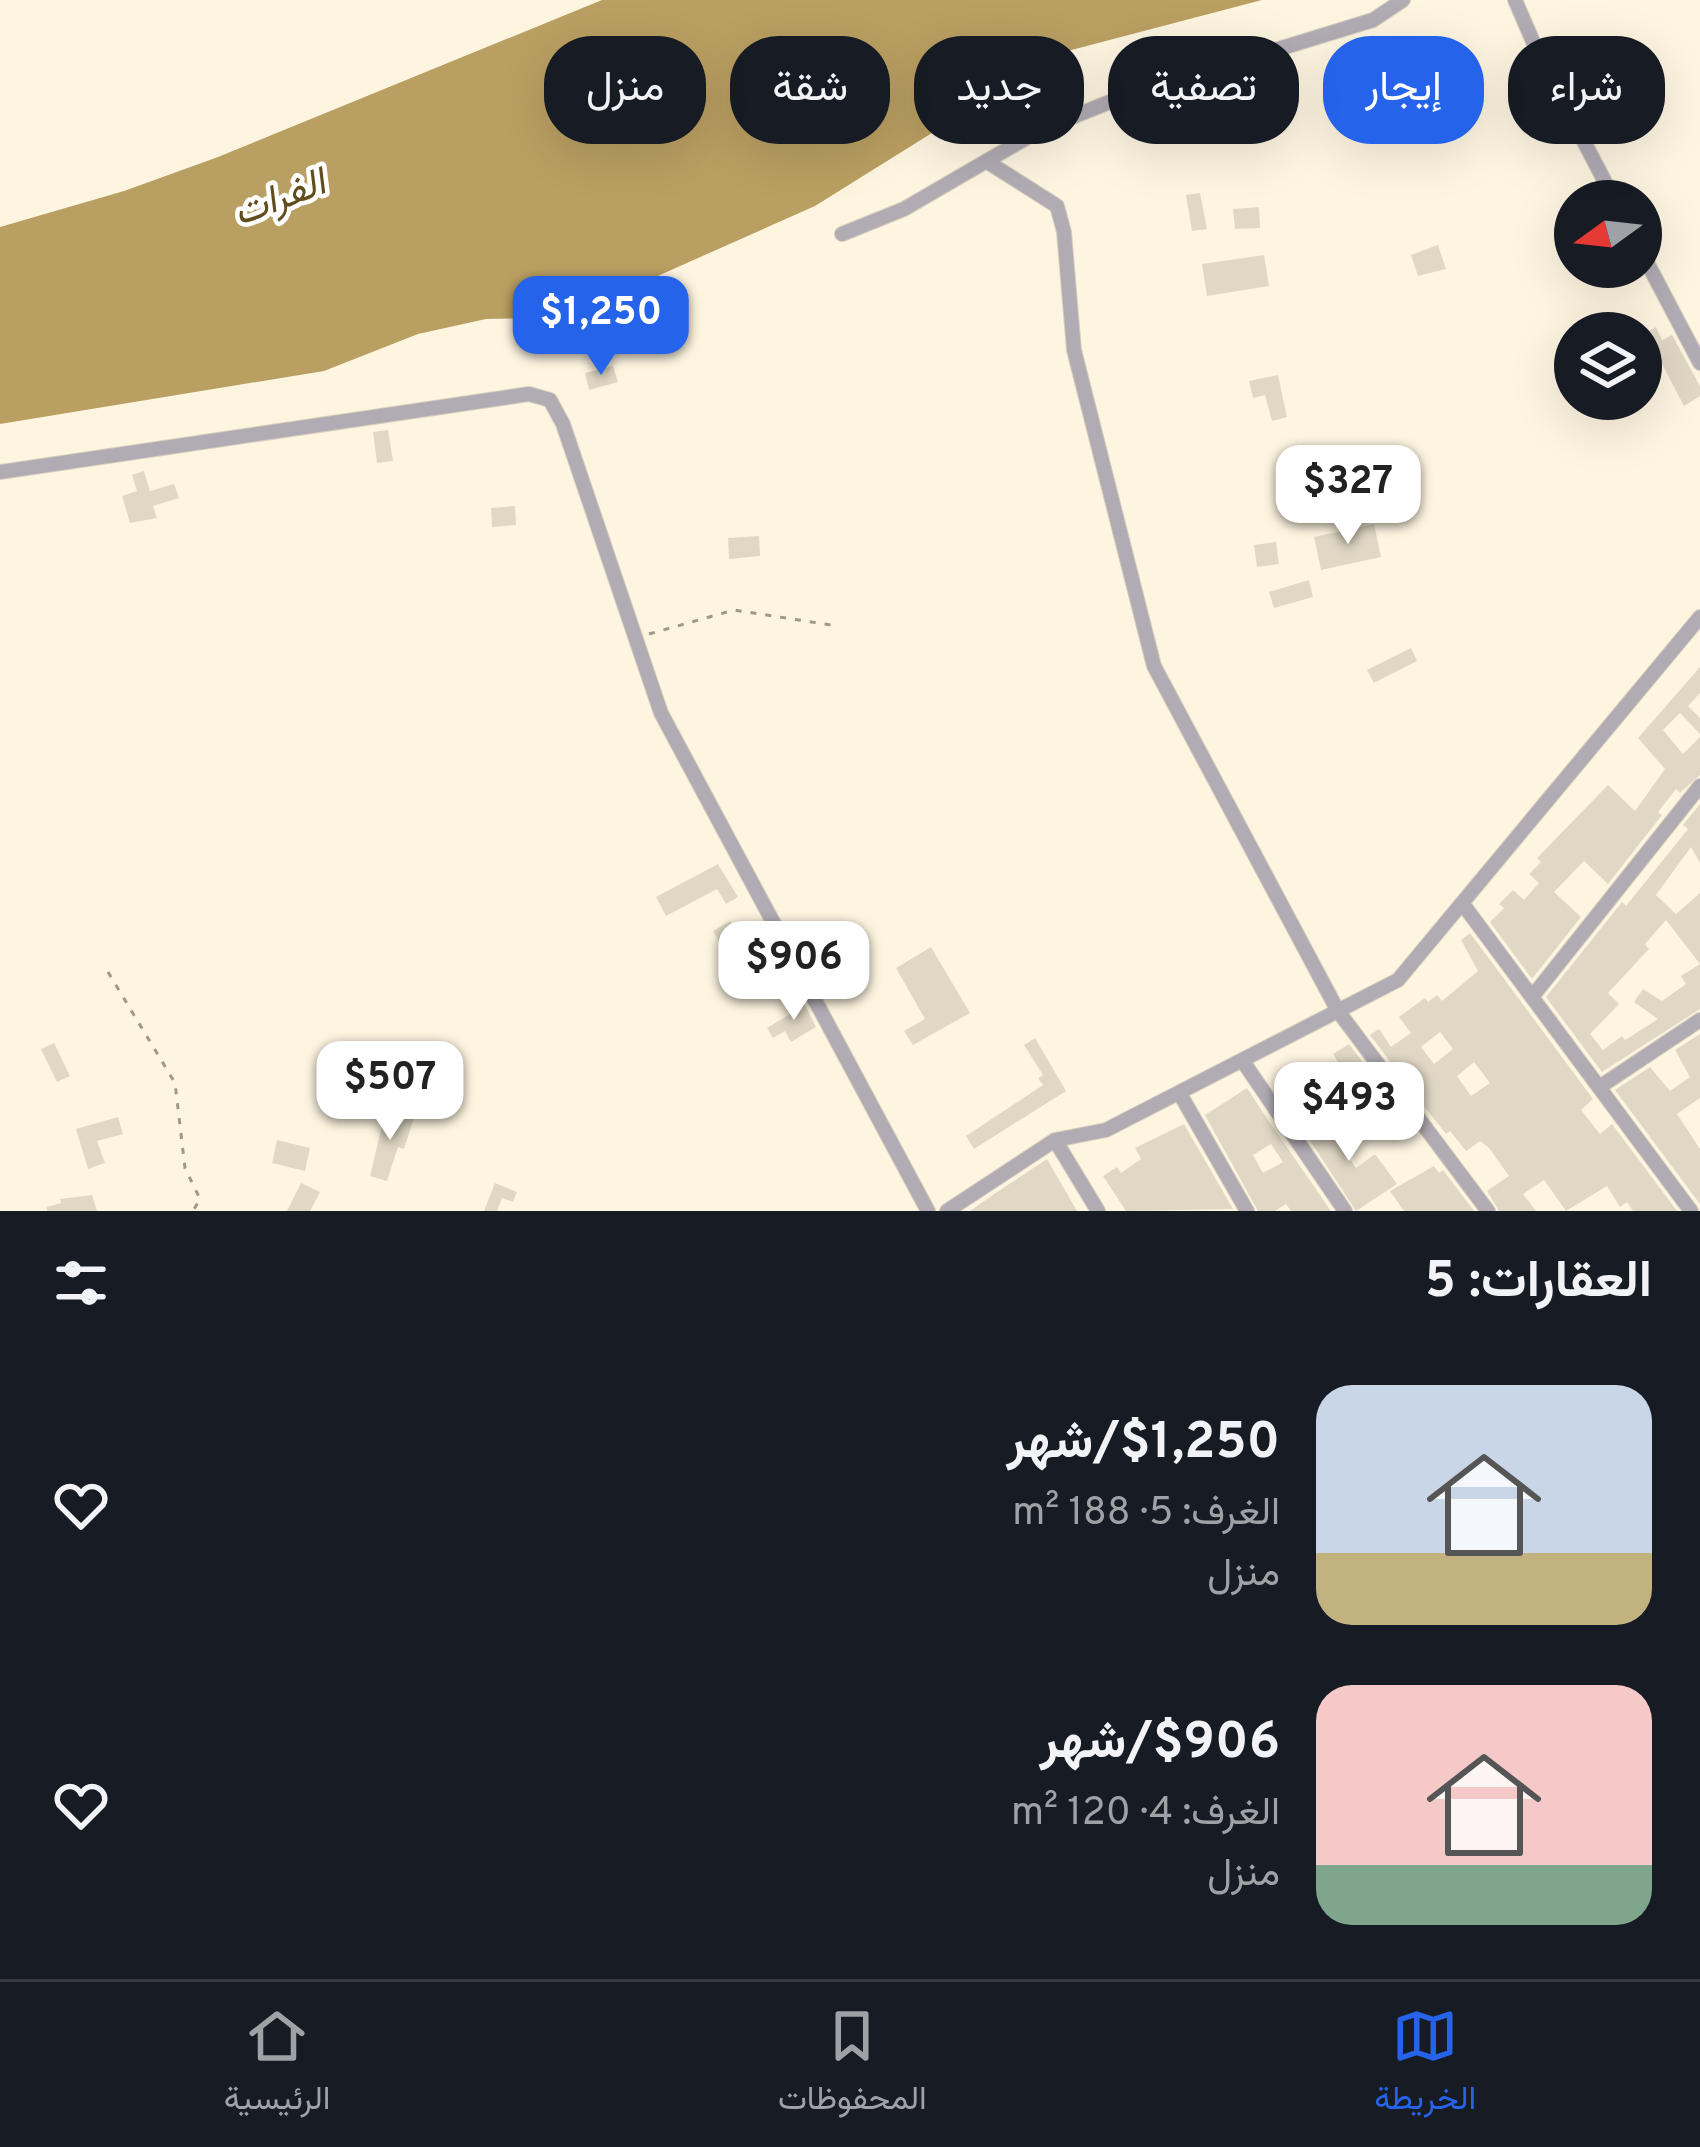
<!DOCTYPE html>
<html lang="ar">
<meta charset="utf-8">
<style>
body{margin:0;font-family:Overpass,Vazirmatn,sans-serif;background:#20242c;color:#f1f3f6;direction:rtl;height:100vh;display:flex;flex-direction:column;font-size:45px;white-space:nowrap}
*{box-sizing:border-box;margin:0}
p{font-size:39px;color:#9ea1a6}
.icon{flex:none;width:66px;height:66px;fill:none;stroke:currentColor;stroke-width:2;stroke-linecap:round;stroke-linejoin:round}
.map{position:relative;height:1211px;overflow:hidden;direction:ltr}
.panel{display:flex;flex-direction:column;background:#171b24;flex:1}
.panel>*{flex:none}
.guide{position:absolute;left:36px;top:36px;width:1629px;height:108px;direction:rtl;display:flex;gap:24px}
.needle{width:78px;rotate:255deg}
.tools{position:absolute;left:1554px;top:180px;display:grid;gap:24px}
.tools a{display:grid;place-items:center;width:108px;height:108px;border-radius:50%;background:#171b24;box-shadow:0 12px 48px #0002;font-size:60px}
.price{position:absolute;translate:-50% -102px;padding:0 27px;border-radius:24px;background:#fff;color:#222;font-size:39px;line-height:78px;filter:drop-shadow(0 3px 6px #0008)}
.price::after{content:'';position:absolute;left:50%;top:72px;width:36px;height:27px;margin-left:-18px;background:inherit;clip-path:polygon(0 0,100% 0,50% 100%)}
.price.active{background:#2563eb;color:#fff}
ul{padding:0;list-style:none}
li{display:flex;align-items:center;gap:36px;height:300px;padding:0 48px}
li span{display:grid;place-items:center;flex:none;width:336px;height:240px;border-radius:36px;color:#555}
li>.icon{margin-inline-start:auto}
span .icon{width:144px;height:144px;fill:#fffc;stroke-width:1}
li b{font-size:51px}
h2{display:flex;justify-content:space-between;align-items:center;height:144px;padding:0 48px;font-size:51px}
.tag{padding:0 42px;border-radius:48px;background:#171b24;box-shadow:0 12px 48px #0002;font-size:42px;line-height:108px}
.tag.active{background:#2563eb;color:#fff}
.dock{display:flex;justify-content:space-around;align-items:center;height:168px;border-top:3px solid #363941;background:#171b24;font-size:33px;color:#9ea1a6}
.dock a{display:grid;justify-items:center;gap:6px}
.dock .active{color:#2563eb}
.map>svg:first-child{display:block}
</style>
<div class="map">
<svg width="1700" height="1211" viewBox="0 0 1700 1211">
<rect width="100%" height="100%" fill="#fef5e1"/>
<!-- water -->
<path fill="#ba9f62" d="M602 0H1262L1060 53 815 206 615 295 526 318 486 319 418 334 324 371 0 424V227L124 191 218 157Z"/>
<!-- building -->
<path fill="#e0d8c5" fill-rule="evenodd" d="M1200 193 1207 229 1192 231 1186 195Z
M1259 207 1260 228 1235 229 1233 209Z
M1438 245 1446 269 1418 276 1411 255Z
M1264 255 1269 286 1207 296 1202 264Z
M1656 327 1662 340 1672 335 1700 386V396L1684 406 1646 333Z
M613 366 618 382 589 390 585 373Z
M1278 375 1287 417 1272 421 1265 395 1253 398 1249 381Z
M388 430 393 461 377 463 373 432Z
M144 471 150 491 174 484 179 498 153 506 157 518 130 523 122 496 137 491 132 475Z
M515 506 516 525 492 527 491 508Z
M1374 524 1381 557 1321 570 1314 537Z
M759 536 760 556 729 559 728 538Z
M1276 542 1279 564 1257 567 1254 545Z
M1309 580 1313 597 1274 608 1269 592Z
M1411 648 1417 661 1374 683 1367 670Z
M1700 667V693L1688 706 1700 718V734L1680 713 1663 730 1683 754 1700 737V775L1680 793 1676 789 1658 812 1662 815 1608 884 1584 861 1554 892 1581 917 1532 979 1490 922 1504 908 1499 904 1513 890 1524 900 1539 883 1529 874 1541 862 1537 858 1608 785 1635 811 1665 769 1638 738Z
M1700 804V863L1691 847 1656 895 1676 914 1700 893V1009L1602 1072 1546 997 1622 902 1626 906 1688 829 1683 825ZM1666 920 1700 964 1681 976 1686 984 1662 1001 1643 989 1634 1002 1658 1019 1625 1040 1622 1036 1603 1050 1590 1034 1619 1004 1608 993 1649 949 1645 944Z
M718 864 738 897 726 904 717 889 666 916 656 897Z
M730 921 743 943 726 953 713 931Z
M1470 933 1593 1099 1581 1110 1600 1134 1612 1124 1677 1211H1633L1627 1202 1620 1207 1607 1186 1566 1211 1544 1180 1523 1194 1536 1211H1499L1487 1191 1509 1176 1489 1148 1480 1141 1466 1151 1450 1131 1446 1134 1409 1087 1418 1080 1404 1061 1395 1068 1370 1035 1379 1029 1391 1047 1411 1033 1399 1017 1425 998 1428 1002 1437 995 1442 1001 1478 971 1461 940ZM1440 1032 1453 1049 1434 1064 1421 1047ZM1474 1062 1490 1083 1471 1096 1457 1076Z
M931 947 970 1013 913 1045 904 1031 925 1019 896 968Z
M802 999 816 1027 791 1042 785 1031 773 1038 767 1028 790 1014 787 1008Z
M1700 1034V1098L1677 1114 1700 1149V1204L1615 1090 1650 1067 1670 1091 1690 1077 1675 1050Z
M1035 1038 1066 1091 974 1149 966 1136 1043 1085 1038 1078 1043 1075 1024 1045Z
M54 1043 70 1076 57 1082 41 1049Z
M1349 1044 1369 1071 1332 1097 1322 1080 1341 1067 1333 1054Z
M1247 1088 1266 1117 1331 1211H1291L1286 1204 1275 1211H1258L1205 1115ZM1271 1144 1283 1162 1263 1173 1253 1155Z
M386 1109 414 1118 404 1149 398 1147 387 1181 370 1176Z
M1314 1115 1328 1135 1350 1117 1357 1127 1338 1141 1356 1168 1375 1154 1397 1184 1356 1211 1300 1125Z
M118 1117 123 1134 97 1141 105 1163 88 1169 76 1129Z
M1184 1124 1233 1209 1126 1211 1103 1176 1117 1167 1121 1173 1141 1159 1135 1148Z
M277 1140 310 1148 305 1171 272 1163Z
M1047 1159 1077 1211H970L997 1192Z
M1434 1166 1439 1173 1443 1170 1474 1211H1404L1390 1191Z
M301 1183 320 1192 310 1211H287Z
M495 1183 517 1192 513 1202 502 1198 497 1211H484Z
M92 1195 97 1211H47V1207L61 1203 60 1199Z"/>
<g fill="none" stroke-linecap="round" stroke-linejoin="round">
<!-- minor casing -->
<g stroke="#d8d0be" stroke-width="16">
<path id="minor" d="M1515 0 1570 127 1581 136 1615 201
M986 161 1057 206 1064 232 1074 350 1154 666 1338 1011 1488 1211
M842 234 904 209 1040 130 1122 97 1373 20 1403 0
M1641 251 1700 363
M0 472 529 394 550 400 563 424 661 713 928 1211
M1462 903 1691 1211
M1532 997 1700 786
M1242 1060 1345 1211
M1601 1086 1700 1020
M1180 1094 1247 1211
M1055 1140 1098 1211
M947 1211 1055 1140 1106 1130 1398 980 1700 617"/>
</g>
<!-- path -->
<path stroke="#9f998a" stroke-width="3" stroke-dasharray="6 9" stroke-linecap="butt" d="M649 634 734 610 831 625
M108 972 175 1083 185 1168 200 1199 193 1211"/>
<!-- minor -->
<use href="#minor" stroke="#b1acb4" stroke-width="14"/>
</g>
<g text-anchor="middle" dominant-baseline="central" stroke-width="9" stroke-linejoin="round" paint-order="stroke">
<!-- water labels -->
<g font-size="39" font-style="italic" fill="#614d1e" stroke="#fff">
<text transform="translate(280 200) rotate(-21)">الفرات</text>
</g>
</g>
</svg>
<div class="tools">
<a><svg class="needle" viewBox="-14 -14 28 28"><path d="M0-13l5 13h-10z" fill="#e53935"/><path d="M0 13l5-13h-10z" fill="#9ea1a6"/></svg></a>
<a><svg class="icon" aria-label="layers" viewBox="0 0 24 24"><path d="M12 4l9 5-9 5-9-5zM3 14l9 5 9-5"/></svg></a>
</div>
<b class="price active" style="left:601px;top:378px">$1,250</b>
<b class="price" style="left:1348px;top:547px">$327</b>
<b class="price" style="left:794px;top:1023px">$906</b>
<b class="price" style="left:390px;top:1143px">$507</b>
<b class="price" style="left:1349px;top:1164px">$493</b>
<div class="guide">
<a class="tag">شراء</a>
<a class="tag active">إيجار</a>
<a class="tag">تصفية</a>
<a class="tag">جديد</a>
<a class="tag">شقة</a>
<a class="tag">منزل</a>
</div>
</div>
<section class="panel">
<h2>العقارات: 5<svg class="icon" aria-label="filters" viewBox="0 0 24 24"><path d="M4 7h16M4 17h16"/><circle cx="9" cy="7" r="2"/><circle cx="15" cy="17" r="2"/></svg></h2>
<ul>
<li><span style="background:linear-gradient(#c9d6e8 70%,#c2b280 0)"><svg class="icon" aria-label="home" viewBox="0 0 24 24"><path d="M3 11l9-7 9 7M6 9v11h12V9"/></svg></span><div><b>$1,250/شهر</b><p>الغرف: 5 · 188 m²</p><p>منزل</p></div><svg class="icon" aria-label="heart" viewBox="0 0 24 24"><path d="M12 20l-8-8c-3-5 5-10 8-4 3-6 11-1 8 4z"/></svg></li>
<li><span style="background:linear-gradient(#f6c9c9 75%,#7fa58c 0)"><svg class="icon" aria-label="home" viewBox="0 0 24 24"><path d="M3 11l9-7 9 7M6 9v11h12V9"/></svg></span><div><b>$906/شهر</b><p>الغرف: 4 · 120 m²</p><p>منزل</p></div><svg class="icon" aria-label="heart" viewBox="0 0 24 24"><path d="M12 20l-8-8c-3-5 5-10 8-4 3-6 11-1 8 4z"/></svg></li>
</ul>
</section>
<nav class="dock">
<a class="active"><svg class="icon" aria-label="map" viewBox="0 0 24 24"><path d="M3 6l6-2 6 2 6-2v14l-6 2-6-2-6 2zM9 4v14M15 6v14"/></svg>الخريطة</a>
<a><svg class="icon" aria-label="saved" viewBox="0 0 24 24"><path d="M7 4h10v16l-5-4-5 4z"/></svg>المحفوظات</a>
<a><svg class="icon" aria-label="home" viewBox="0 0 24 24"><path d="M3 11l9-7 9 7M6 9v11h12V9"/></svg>الرئيسية</a>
</nav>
